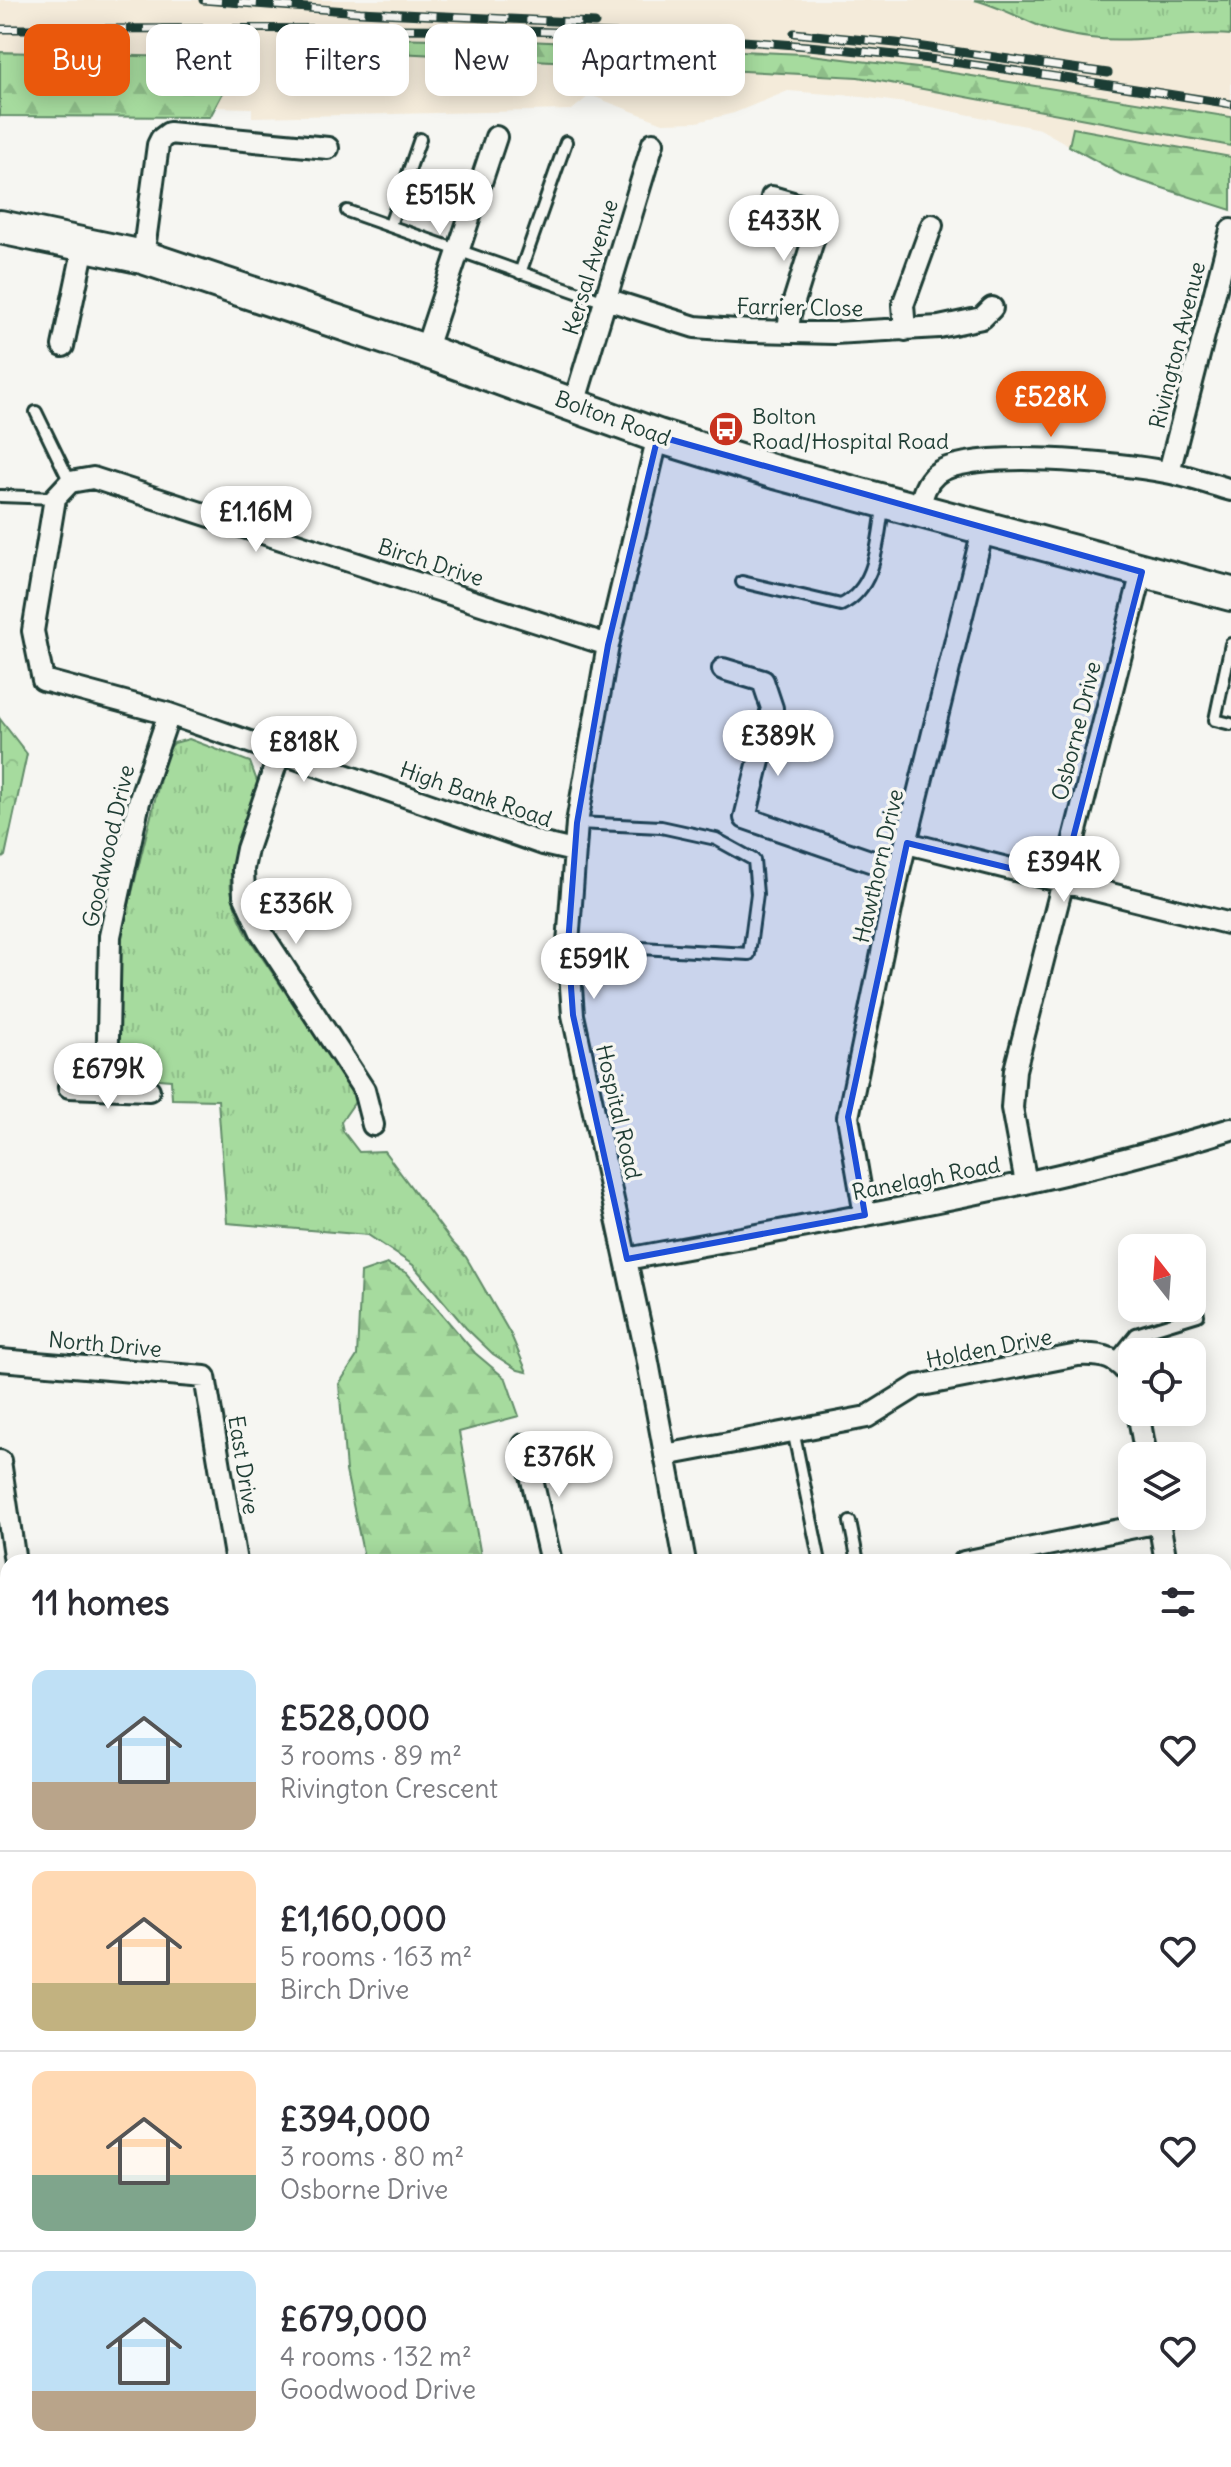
<!DOCTYPE html>
<meta charset="utf-8">
<style>
body{margin:0;font-family:Delius,sans-serif;background:#f7f7f7;color:#2b2b33;height:100vh;display:flex;flex-direction:column;font-size:30px;white-space:nowrap}
*{box-sizing:border-box;margin:0}
p{font-size:26px;color:#7c7c81}
.icon{flex:none;width:44px;height:44px;fill:none;stroke:currentColor;stroke-width:2;stroke-linecap:round;stroke-linejoin:round}
.map{position:relative;flex:1;overflow:hidden}
.side{position:absolute;left:0px;top:1554px;width:1232px;height:914px;display:flex;flex-direction:column;background:#fff;border-radius:24px 24px 0 0;box-shadow:0 4px 20px #0003}
.side>*{flex:none}
.banner{position:absolute;left:24px;top:24px;width:800px;height:72px;display:flex;gap:16px}
.needle{width:52px;rotate:343deg}
.tools{position:absolute;left:1118px;top:1234px;display:grid;gap:16px}
.tools a{display:grid;place-items:center;width:88px;height:88px;border-radius:16px;background:#fff;box-shadow:0 4px 20px #0003;font-size:40px}
.price{position:absolute;translate:-50% -68px;padding:0 18px;border-radius:28px;background:#fff;color:#222;font-size:26px;line-height:52px;filter:drop-shadow(0 2px 4px #0008)}
.price::after{content:'';position:absolute;left:50%;top:48px;width:24px;height:18px;margin-left:-12px;background:inherit;clip-path:polygon(0 0,100% 0,50% 100%)}
.price.current{background:#ea580c;color:#fff}
ul{padding:0;list-style:none}
li{display:flex;align-items:center;gap:24px;height:200px;padding:0 32px}
li+li{border-top:2px solid #e1e1e2}
li span{display:grid;place-items:center;flex:none;width:224px;height:160px;border-radius:16px;color:#555}
li>.icon{margin-inline-start:auto}
span .icon{width:96px;height:96px;fill:#fffc;stroke-width:1}
li b{font-size:34px}
h2{display:flex;justify-content:space-between;align-items:center;height:96px;padding:0 32px;font-size:34px}
.chip{padding:0 28px;border-radius:16px;background:#fff;box-shadow:0 4px 20px #0003;font-size:28px;line-height:72px}
.chip.current{background:#ea580c;color:#fff}
.map>svg:first-child{display:block}
</style>
<div class="map">
<svg width="1231" height="2467" viewBox="0 0 1231 2467">
<defs>
<pattern id="grass-tufts" width="24" height="20" patternUnits="userSpaceOnUse" patternTransform="scale(2)"><rect width="24" height="20" fill="#a6db9e"/><path d="M3 7l-1-3M5 7V3M7 7l1-3M15 17l-1-3M17 17v-4M19 17l1-3" fill="none" stroke="#8ebd89"/></pattern>
<pattern id="forest-firs" width="22" height="20" patternUnits="userSpaceOnUse" patternTransform="scale(2)"><rect width="22" height="20" fill="#a6db9e"/><path d="M5 1l3.5 6h-7zM16 11l3.5 6h-7z" fill="#8ebd89"/></pattern>
<pattern id="park-crowns" width="20" height="18" patternUnits="userSpaceOnUse" patternTransform="scale(2)"><rect width="20" height="18" fill="#a6db9e"/><path d="M2 6a3 3 0 1 1 6 0M12 15a3 3 0 1 1 6 0" fill="none" stroke="#8ebd89"/></pattern>
</defs>
<rect width="100%" height="100%" fill="#f6f6f2"/>
<filter id="ink" filterUnits="userSpaceOnUse"><feTurbulence type="fractalNoise" baseFrequency=".0125" numOctaves="2"/><feDisplacementMap in="SourceGraphic" scale="16" xChannelSelector="R" yChannelSelector="G"/><feConvolveMatrix kernelMatrix="1 2 1 2 8 2 1 2 1" color-interpolation-filters="sRGB"/></filter>
<g filter="url(#ink)">
<!-- built -->
<path fill="#f4ebda" d="M0 0H568L600 3 607 0H974L997 5 1046 29 1091 38 1140 40 1215 34 1231 35V210L1122 175 1040 129 926 106 855 96 788 91 734 113 697 122 663 123 590 95 572 110 252 117V108L215 107 210 117 0 116Z
M0 2375 8 2386V2460H23V2467H0Z"/>
<!-- grass -->
<path fill="url(#grass-tufts)" stroke="#628c69" stroke-width="2" d="M974 0H1231V35C1184 31 1137 44 1090 38 1075 36 1056 33 1042 27 1019 18 999 6 974 0Z
M189 739 250 762 258 784C250 810 227 865 231 890 234 908 241 922 249 938L357 1099 341 1122 343 1131 359 1152 384 1151 452 1242 466 1257 511 1335 527 1372 518 1370 493 1354 466 1328 413 1265 368 1235 227 1223 218 1100 172 1099 171 1080C146 1078 121 1079 116 1050L120 941 167 751 174 743Z
M204 2460H387V2467H209Z"/>
<!-- forest -->
<path fill="url(#forest-firs)" stroke="#628c69" stroke-width="2" d="M288 36 527 41 803 54 934 70 1231 117V146L858 77 282 47Z
M0 52 241 59 210 117 0 116Z
M1073 128 1231 157V210L1122 175 1069 146Z
M387 1264 407 1273 475 1353 506 1379 519 1416 459 1432 482 1562H365L346 1471 339 1384 357 1356 361 1273Z
M0 2252H8V2386L0 2375Z
M23 2460H204L209 2467H23Z"/>
<!-- park -->
<path fill="url(#park-crowns)" stroke="#628c69" stroke-width="2" d="M0 719 27 754 5 856 0 860Z"/>
<g fill="none" stroke-linecap="round" stroke-linejoin="round">
<!-- service casing -->
<g stroke="#1f3d34" stroke-width="16">
<path id="service" d="M347 211 605 302
M390 225 420 139
M520 273 566 142
M36 412 70 482
M0 496 55 498
M742 582 841 605C878 587 877 540 884 503
M1231 644 1215 720 1231 724
M568 944 749 954 757 894 754 860 716 839 661 827 577 823
M1115 1360 1136 1334 1198 1315 1192 1288
M793 1430 820 1562
M850 1522 858 1562
M1224 2216 1231 2218"/>
</g>
<!-- minor casing -->
<g stroke="#1f3d34" stroke-width="26">
<path id="minor" d="M772 197 810 208 820 218 790 314 788 332
M143 257 158 145 161 139 169 133 328 148
M606 299 695 327 750 331 834 333 939 327 982 318 992 308
M905 330 903 305 932 225
M63 346 84 246
M425 351 496 137
M574 404 653 143
M658 436 608 645 577 823 568 944 573 1015 647 1357 685 1562
M1169 472 1231 230
M918 512C922 498 924 484 936 474 970 447 1122 463 1166 472 1188 476 1210 484 1231 490
M723 669 763 681 772 708 745 818 899 871
M280 752 247 849 243 869 244 895 261 932 364 1090 373 1125
M907 843 1231 924
M574 851 543 844 169 714 43 680 33 631 55 498 70 482 93 478 608 645
M69 1087 149 1090
M107 1089 110 936 139 802 169 714
M1026 1183 1012 1108 1015 1070 1142 572
M865 1215 848 1117 899 871 983 530
M627 1259C829 1221 1034 1190 1231 1129
M0 1360 205 1377 236 1562
M1138 1412 1146 1456
M524 1445 551 1562
M665 1455 867 1417 917 1386 1078 1355C1103 1354 1119 1357 1132 1380
M0 1461 15 1562
M1158 1516 1166 1562
M964 1562 1159 1522
M0 1703 8 1694
M0 2250 8 2249
M804 2460 822 2467
M943 2467 946 2460"/>
</g>
<!-- primary casing -->
<g stroke="#1f3d34" stroke-width="38">
<path id="primary" d="M0 227 143 257 425 351 658 436 775 472 1231 594
M0 1973 8 1974
M1224 2342 1231 2344"/>
</g>
<!-- service -->
<use href="#service" stroke="#f6f6f2" stroke-width="10"/>
<!-- minor -->
<use href="#minor" stroke="#f6f6f2" stroke-width="20"/>
<!-- primary -->
<use href="#primary" stroke="#f6f6f2" stroke-width="32"/>
<!-- rail casing -->
<g stroke="#1f3d34" stroke-width="9">
<path id="rail" d="M203 0 360 12 595 23
M0 29C252 29 506 24 757 42 916 53 1074 79 1231 104
M794 33 896 43 1108 73"/>
</g>
<!-- rail -->
<use href="#rail" stroke="#f6f6f2" stroke-width="6" stroke-dasharray="18" stroke-linecap="butt"/>
</g>
</g>
<!-- marked area -->
<path fill="#1d4ed8" fill-opacity="0.2" stroke="#1d4ed8" stroke-width="6" stroke-linejoin="round" d="M658 436 1142 572 1062 881 907 843 848 1117 865 1215 627 1259 573 1015 568 944 577 823 608 645Z"/>
<!-- icons -->
<defs>
<g id="bus-disc" transform="scale(1.8)"><circle r="9.5" fill="#c8321e" stroke="#f6f6f2"/><path d="M-5-6H5V4H4V6H2V4H-2V6H-4V4H-5ZM-3.5-4V0h7V-4ZM-3.5 1.2v1.5H-2V1.2ZM2 1.2v1.5H3.5V1.2Z" fill="#fff"/></g>
</defs>
<g fill-rule="evenodd">
<use href="#bus-disc" x="726" y="429"/>
</g>
<g text-anchor="middle" dominant-baseline="central" stroke-width="7" stroke-linejoin="round" paint-order="stroke">
<!-- street labels -->
<g font-size="22" fill="#1f3d34" stroke="#f6f6f2">
<text transform="translate(590 267) rotate(-73)">Kersal Avenue</text>
<text transform="translate(800 307) rotate(1)">Farrier Close</text>
<text transform="translate(1177 345) rotate(-76)">Rivington Avenue</text>
<text transform="translate(613 418) rotate(20)">Bolton Road</text>
<text transform="translate(431 562) rotate(18)">Birch Drive</text>
<text transform="translate(1076 731) rotate(-76)">Osborne Drive</text>
<text transform="translate(476 794) rotate(19)">High Bank Road</text>
<text transform="translate(108 846) rotate(-77)">Goodwood Drive</text>
<text transform="translate(878 866) rotate(-77)">Hawthorn Drive</text>
<text transform="translate(619 1112) rotate(77)">Hospital Road</text>
<text transform="translate(926 1178) rotate(-11)">Ranelagh Road</text>
<text transform="translate(105 1344) rotate(5)">North Drive</text>
<text transform="translate(989 1348) rotate(-11)">Holden Drive</text>
<text transform="translate(244 1465) rotate(81)">East Drive</text>
</g>
<!-- poi labels -->
<g font-size="22" fill="#1f3d34" stroke="#f6f6f2" text-anchor="start">
<text x="752" y="416">Bolton<tspan x="752" dy="25">Road/Hospital Road</tspan></text>
</g>
</g>
</svg>
<div class="tools">
<a><svg class="needle" viewBox="-14 -14 28 28"><path d="M0-13l5 13h-10z" fill="#e53935"/><path d="M0 13l5-13h-10z" fill="#7c7c81"/></svg></a>
<a><svg class="icon" aria-label="locate" viewBox="0 0 24 24"><circle cx="12" cy="12" r="6"/><path d="M12 2v4M12 18v4M2 12h4M18 12h4"/></svg></a>
<a><svg class="icon" aria-label="layers" viewBox="0 0 24 24"><path d="M12 4l9 5-9 5-9-5zM3 14l9 5 9-5"/></svg></a>
</div>
<b class="price" style="left:440px;top:237px">£515K</b>
<b class="price" style="left:784px;top:263px">£433K</b>
<b class="price current" style="left:1051px;top:439px">£528K</b>
<b class="price" style="left:256px;top:554px">£1.16M</b>
<b class="price" style="left:778px;top:778px">£389K</b>
<b class="price" style="left:304px;top:784px">£818K</b>
<b class="price" style="left:1064px;top:904px">£394K</b>
<b class="price" style="left:296px;top:946px">£336K</b>
<b class="price" style="left:594px;top:1001px">£591K</b>
<b class="price" style="left:108px;top:1111px">£679K</b>
<b class="price" style="left:559px;top:1499px">£376K</b>
<div class="banner">
<a class="chip current">Buy</a>
<a class="chip">Rent</a>
<a class="chip">Filters</a>
<a class="chip">New</a>
<a class="chip">Apartment</a>
</div>
<section class="side">
<h2>11 homes<svg class="icon" aria-label="filters" viewBox="0 0 24 24"><path d="M4 7h16M4 17h16"/><circle cx="9" cy="7" r="2"/><circle cx="15" cy="17" r="2"/></svg></h2>
<ul>
<li><span style="background:linear-gradient(#bfe0f5 70%,#b9a48a 0)"><svg class="icon" aria-label="home" viewBox="0 0 24 24"><path d="M3 11l9-7 9 7M6 9v11h12V9"/></svg></span><div><b>£528,000</b><p>3 rooms · 89 m²</p><p>Rivington Crescent</p></div><svg class="icon" aria-label="heart" viewBox="0 0 24 24"><path d="M12 20l-8-8c-3-5 5-10 8-4 3-6 11-1 8 4z"/></svg></li>
<li><span style="background:linear-gradient(#ffd9b3 70%,#c2b280 0)"><svg class="icon" aria-label="home" viewBox="0 0 24 24"><path d="M3 11l9-7 9 7M6 9v11h12V9"/></svg></span><div><b>£1,160,000</b><p>5 rooms · 163 m²</p><p>Birch Drive</p></div><svg class="icon" aria-label="heart" viewBox="0 0 24 24"><path d="M12 20l-8-8c-3-5 5-10 8-4 3-6 11-1 8 4z"/></svg></li>
<li><span style="background:linear-gradient(#ffd9b3 65%,#7fa58c 0)"><svg class="icon" aria-label="home" viewBox="0 0 24 24"><path d="M3 11l9-7 9 7M6 9v11h12V9"/></svg></span><div><b>£394,000</b><p>3 rooms · 80 m²</p><p>Osborne Drive</p></div><svg class="icon" aria-label="heart" viewBox="0 0 24 24"><path d="M12 20l-8-8c-3-5 5-10 8-4 3-6 11-1 8 4z"/></svg></li>
<li><span style="background:linear-gradient(#bfe0f5 75%,#b9a48a 0)"><svg class="icon" aria-label="home" viewBox="0 0 24 24"><path d="M3 11l9-7 9 7M6 9v11h12V9"/></svg></span><div><b>£679,000</b><p>4 rooms · 132 m²</p><p>Goodwood Drive</p></div><svg class="icon" aria-label="heart" viewBox="0 0 24 24"><path d="M12 20l-8-8c-3-5 5-10 8-4 3-6 11-1 8 4z"/></svg></li>
</ul>
</section>
</div>
